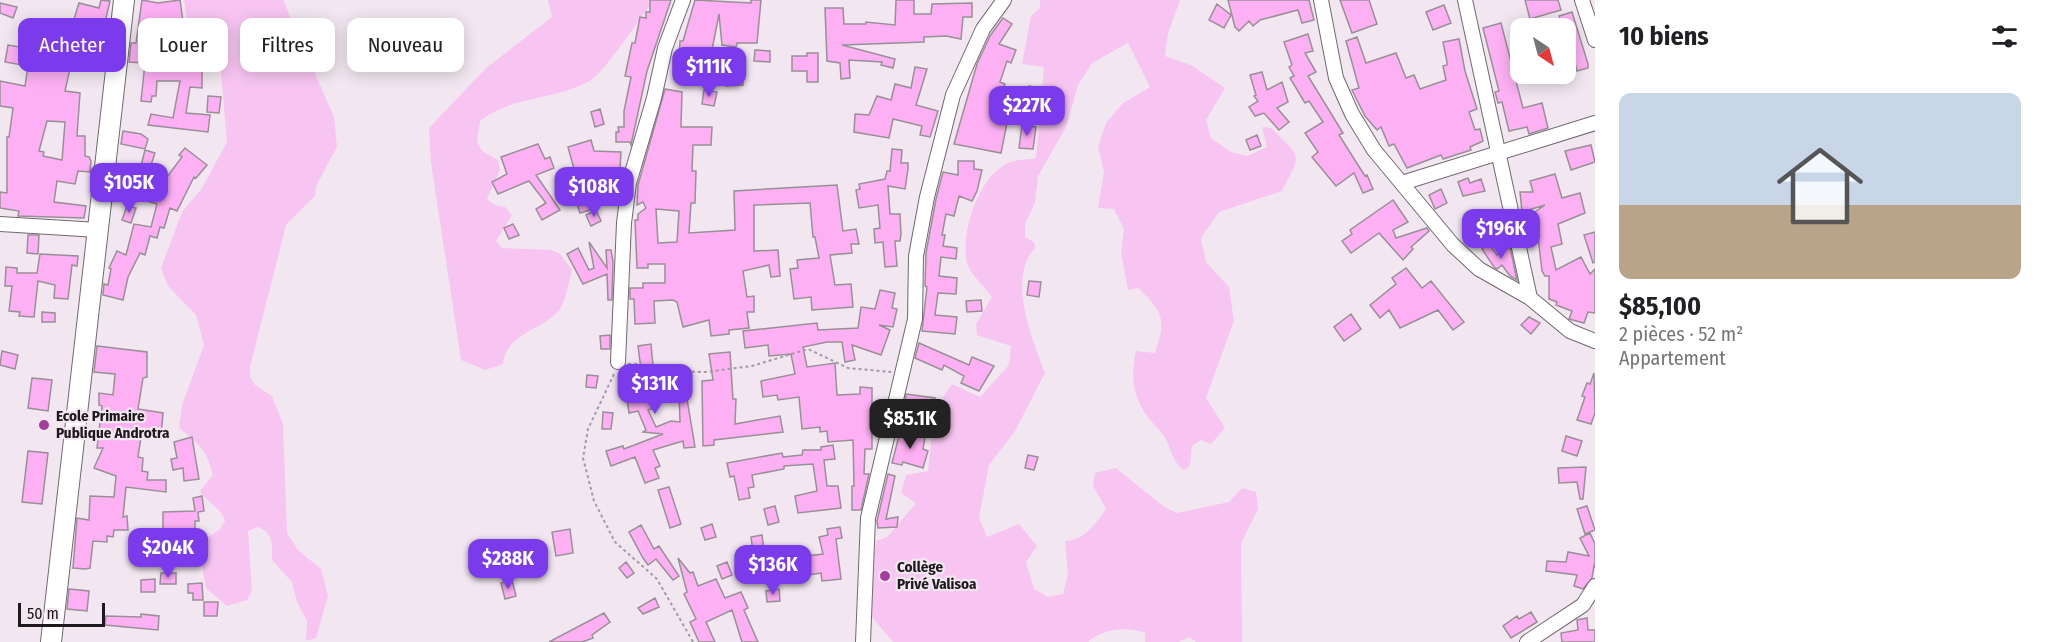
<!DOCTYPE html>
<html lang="fr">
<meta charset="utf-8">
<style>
body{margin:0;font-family:"Fira Sans Condensed",sans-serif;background:#f6f6f6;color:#202124;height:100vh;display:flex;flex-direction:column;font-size:22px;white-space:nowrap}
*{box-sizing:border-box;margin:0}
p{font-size:20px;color:#757577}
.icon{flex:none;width:33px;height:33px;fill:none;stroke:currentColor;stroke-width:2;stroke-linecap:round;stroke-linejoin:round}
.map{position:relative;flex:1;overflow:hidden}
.side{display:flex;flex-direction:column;background:#fff;width:450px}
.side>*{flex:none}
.hud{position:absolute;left:18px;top:18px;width:570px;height:54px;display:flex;gap:12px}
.needle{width:39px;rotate:144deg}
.buttons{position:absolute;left:1510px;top:18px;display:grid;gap:12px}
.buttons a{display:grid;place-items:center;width:66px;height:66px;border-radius:12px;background:#fff;box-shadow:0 3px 15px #0003;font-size:30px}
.scale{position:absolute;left:18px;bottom:15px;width:87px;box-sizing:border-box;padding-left:6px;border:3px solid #1c181c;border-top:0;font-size:16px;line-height:21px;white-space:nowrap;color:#1c181c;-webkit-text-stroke:4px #f2e7f0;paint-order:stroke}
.price{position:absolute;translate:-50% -51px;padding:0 14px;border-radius:12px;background:#7c3aed;color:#fff;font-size:20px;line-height:39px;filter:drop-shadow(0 2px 3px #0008)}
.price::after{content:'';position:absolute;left:50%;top:36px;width:18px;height:14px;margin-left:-9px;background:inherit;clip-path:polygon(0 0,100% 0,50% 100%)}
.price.on{background:#222;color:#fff}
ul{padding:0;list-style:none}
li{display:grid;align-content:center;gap:12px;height:318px;padding:0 24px}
li span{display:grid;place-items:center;height:186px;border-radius:12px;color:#555}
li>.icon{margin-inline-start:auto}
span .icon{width:108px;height:108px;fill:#fffc;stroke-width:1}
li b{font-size:26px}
h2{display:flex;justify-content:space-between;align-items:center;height:72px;padding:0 24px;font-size:26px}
.pill{padding:0 21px;border-radius:12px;background:#fff;box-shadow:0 3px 15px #0003;font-size:21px;line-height:54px}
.pill.on{background:#7c3aed;color:#fff}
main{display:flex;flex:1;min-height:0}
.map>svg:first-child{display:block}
</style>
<main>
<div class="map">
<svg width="1595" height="642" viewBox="0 0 1595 642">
<rect width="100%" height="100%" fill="#f2e7f0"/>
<!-- green -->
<path fill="#f8c5f2" d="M184 0H283L334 117 337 147 316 186 315 196 286 225 250 367V377L255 385 272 396 283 424 287 533 298 550 321 569 328 596 316 638 306 641 307 621 297 602 292 582 272 560C272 544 274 534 258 527L248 531 252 591 247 600 227 606 206 588 199 550 203 541 220 529 225 521C221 507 208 504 200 491L213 475C206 449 200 445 179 428L182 405 204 345 196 315 168 286 161 268 182 212 202 188 227 142 220 62C214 46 202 37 188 27Z
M548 0H654C642 15 604 73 591 80 556 101 512 95 480 121L477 142 482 151 498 160 500 170 487 199 495 205 505 207 512 215 496 241 502 248 551 250 560 254 572 270C569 281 567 296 561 307 549 329 505 332 503 364L485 370 461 360 431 163 429 128 486 68 552 17Z
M1040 0H1180L1168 33 1165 56 1191 65 1225 88 1206 120 1211 138 1231 152 1247 156 1267 147 1262 127 1271 128C1302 159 1302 152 1282 191L1219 212 1201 238 1206 262 1229 287 1234 321 1206 398 1225 428 1211 444 1201 440 1192 446 1190 466 1184 470C1171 461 1172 447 1163 435 1160 430 1155 426 1151 421 1133 400 1130 376 1136 351L1155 353C1166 320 1164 312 1138 288L1128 290 1121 252 1124 229 1114 209 1098 208 1104 172 1098 147 1106 123 1123 103 1150 87 1128 43 1092 63 1078 85 1066 127 1038 176 1035 203 1025 224V237L1034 242 1035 248C1007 278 1032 339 1045 373L1015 431 989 465 979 518 987 537 1019 524 1037 546 1026 562 1034 589 1048 597 1063 594 1068 574 1065 541C1085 540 1095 524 1106 509L1093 486 1095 473 1116 468 1163 506 1177 513 1229 502 1242 488 1256 492 1258 509 1241 543 1242 642H1196L1189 637 1179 642H1145V633C1128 626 1102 629 1088 642H893L869 614V589L876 541 887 537 916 503 901 493 906 475 928 471 932 433 943 425V397L952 384 980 397 1009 365 1011 346 977 335 976 324 992 297C985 287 970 274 967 263 960 233 978 177 1008 163 1015 159 1028 160 1036 158L1044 67 1022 64 1031 16 1040 8Z"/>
<!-- building -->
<path fill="#fdb0f4" stroke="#998f97" stroke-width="1.5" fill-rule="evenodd" d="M101 0 110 1 103 31 108 32 104 53 84 49 87 34 70 32 79 3 99 8Z
M142 0 158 3 180 0 183 21H178L175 47H178L177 56H198V64H202V88L190 87 186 113 210 115 208 132 148 125 151 114 173 118 180 81H157L156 96H152L151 102 141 101 145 63 129 62 131 43H136Z
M650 0H671L647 71 631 145 630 142H616V132H619L618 127H624V111L631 77 625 76 632 43H635L640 17 646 18V12H650Z
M695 0 751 3V0H761L757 43H737L736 47 722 45 719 14 705 86 688 83 693 60 679 59 680 41H683Z
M896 0H914V14H931L932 4 972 3V17H963L961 39 946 36 924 37V42L842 45 895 59 893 68 881 65 882 62 849 60 850 78 841 79 840 63 827 61 825 8H843L844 24H866V22L895 25Z
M1228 0H1309L1314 20 1302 23 1298 10 1260 20 1253 26 1249 21 1239 31 1235 27Z
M1340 0H1369L1377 24 1352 33Z
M1525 0H1558L1561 10 1530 19Z
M0 3 17 7 13 18 0 13Z
M1217 4 1231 15 1224 28 1209 20Z
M1444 5 1451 23 1433 30 1426 12Z
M1572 12 1588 64V68L1577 71 1566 28H1563L1559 16Z
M1003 18 1012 24 999 44 1016 50 1011 63 1007 61 1000 82 1005 84 1004 87 1014 88 1001 153 954 144 977 64 990 36Z
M54 21 64 23 65 34 52 30Z
M1501 23 1523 108 1542 103 1548 128 1529 134 1527 127 1509 131 1502 102 1498 103 1495 92 1499 91 1483 28Z
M1308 34 1313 51 1305 53 1316 72 1308 76 1343 133 1339 135 1365 176 1367 175 1373 189 1363 193 1354 173 1336 186 1312 157 1318 152 1305 133 1323 122 1309 101 1305 103 1290 78 1294 76 1289 67 1292 65 1284 42Z
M1357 37 1366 63 1396 53 1406 78 1414 75 1420 89 1446 80 1443 66 1447 65V62L1443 42 1459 39 1465 71 1477 109 1469 112 1475 130 1480 129 1483 141 1470 147 1471 150 1443 159 1441 155 1407 168 1394 144 1389 146 1381 127 1377 130 1365 116 1352 90 1359 88 1346 41Z
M8 45 32 49 31 54 71 64 65 91 80 93 77 136H85V156L89 157 91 161 90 172 78 171 75 184 57 181 54 202 86 206 84 218 18 216 19 211 0 208V192L7 193V137H9L13 108 0 106V81L25 86 28 66 5 62ZM47 121 65 122 62 160 43 156 44 152 39 151Z
M755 50 770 51V62L754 61Z
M807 53H818V82H807V71H792V56H807Z
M915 67 927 69 916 105 938 111 930 137 920 135 922 126 893 119 889 138 854 132 855 114 869 115 877 96 891 100 895 84 911 88Z
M742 72 743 85 726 86 725 74Z
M1262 72 1267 90 1282 82 1288 102 1277 108 1289 122 1279 130 1264 113 1255 116 1249 107 1258 101 1254 96 1256 95 1250 75Z
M1029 86 1041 88 1039 105 1024 104 1025 90H1029Z
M665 89 682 92 681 127H712L711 145H693L692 171H696L695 203H691L689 233 735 230 734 191 837 185 843 231 856 229 859 244H851L852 253 830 255 835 285 851 284 853 307 812 310 811 297 794 299 790 269 798 268 797 260 819 258 815 237H813L810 203 754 205V251L778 250 780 276 771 277 769 265 743 271 747 297 754 296V312H747L749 328 729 330V334L711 336 709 320 683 327 677 302 673 300 654 301 655 323 635 324 634 299H630V288H643V283H665V264H648V268H637L635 220H638V214L646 208 643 202 637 205 638 185ZM656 209 679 211 677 242 658 243Z
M704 90 717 92 714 106 702 104Z
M208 96 221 97 219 113 207 112Z
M600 109 604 124 595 127 591 112Z
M1022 125 1036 127 1033 149 1019 148Z
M123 131 141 134 148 139 145 149 121 144Z
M1257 135 1261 146 1250 150 1246 140Z
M591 140 594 151 621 152 618 202H606L607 187 585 193 590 210 580 213 566 172 574 169 568 147Z
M538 144 545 159 550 157 554 168 536 175 560 210 542 220 536 209 546 203 529 181 498 194 492 182 507 174 501 157Z
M1591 145 1595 162 1571 170 1565 151Z
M185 148 207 165 196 178 194 177 177 211 170 208 164 228 160 227 157 238 150 236 145 255 140 253 128 277 123 300 103 295 104 284 108 285 111 269 109 268 117 251 126 255 134 224 151 227 157 204 133 197 145 150 155 153 151 165 167 177 182 157 179 155Z
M892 149 902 150 901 163H908V169L905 189 888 186 890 214H900L901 234 900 241H895L897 266 885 267 883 242 875 243 874 229 880 228 878 205 859 208 856 190 860 189 859 184 885 179 887 171H890Z
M958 161H974V169L982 170 977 191 972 201 959 196 954 216 946 214 942 235H945L943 246 957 248 956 259 941 257 939 276 957 278 956 294 938 293 935 315 957 317 955 334 922 331 927 287 925 286 926 253 936 199 943 172 958 175Z
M1555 174 1562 198 1580 193 1585 213 1558 224 1562 244 1551 247 1556 270 1581 257 1590 274 1595 269V313L1588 312 1584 323 1569 319 1572 311 1556 305 1557 302 1549 299V276H1545L1542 271 1538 237H1526L1522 221 1545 205 1522 212 1520 192H1533L1530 181Z
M1468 178 1470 183 1481 179 1485 191 1463 196 1458 182Z
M1441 189 1447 203 1435 209 1429 195Z
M1393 200 1408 222 1393 230 1396 238 1427 228 1429 231 1411 247 1413 249 1403 260 1379 233 1351 253 1342 241 1352 234 1350 230Z
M127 206 136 208 131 223 122 220Z
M596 210 601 221 591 226 586 215Z
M513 224 519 235 509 239 504 228Z
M1595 232V262L1593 263 1584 235Z
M28 235H39L38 254 27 253Z
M589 242 607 268 606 250H611L613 261 612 300H608L607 274 583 284 567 254 578 248 589 270 594 268Z
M1489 244 1497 255 1510 247 1517 280 1510 276 1502 265 1497 269 1494 267 1482 249Z
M40 254 78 256 77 266 72 265 68 299 54 298 55 285 38 281 34 317 19 316 20 312 9 311 12 286H5L6 267 17 268V273H37Z
M1406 268 1422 288 1431 281 1464 322 1453 330 1438 310 1400 328 1389 310 1380 318 1370 305 1396 284 1392 278Z
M1029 281 1041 282 1039 297 1027 295Z
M880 290 895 293 892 308 897 309 893 327 879 325 890 330 881 355 852 345 855 360 845 362 842 342H827L803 347 807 367 835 363 837 395 860 394V387L872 388V449H865L864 474H869L861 510H852V486H854L853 440 828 442 827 431 820 432V427L802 429 799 397 778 400 777 395 763 397 761 381 795 374 791 354 769 356 768 345 745 348 743 331 817 323 818 330 858 328 861 307 875 309Z
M981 300 982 311 967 312 966 301Z
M42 312 55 313V322H42Z
M1351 314 1361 329 1344 341 1334 327Z
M1529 317 1540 323 1531 334 1521 325Z
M610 335V349H601L600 336Z
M919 343 969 365 972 357 994 366 979 391 961 383 964 376 944 365 942 370 915 358Z
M651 344 654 377 674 374V379L680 378 682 387H685L695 447 684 448 683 441 653 450 660 466 655 468 659 478 645 483 635 457 611 466 606 451 623 446 624 449 663 434 643 432 646 430 638 411 629 413 623 371 641 369 638 346ZM679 393 680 422 671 421 656 427 648 410 655 408 653 397Z
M97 346 147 352V377L143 378 138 409 163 413 161 437H141L138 457 143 458 142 471 148 472 147 480H166V492L126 487 123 517 127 516 128 530H114L113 537 107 536V542L93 541 90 568 85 569 73 568 77 518 89 520 90 496 114 497 116 476 94 468 103 448H97L102 406 99 405V393L113 395 115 374 94 372Z
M2 351 18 355 15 369 0 365Z
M730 352 733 399H736L735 424 780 416 783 432 714 440V445L703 446 702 381 713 380 709 354Z
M1594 373 1595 413 1591 424 1577 420 1585 397 1582 396 1587 383 1590 384Z
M587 375 598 376 596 388 586 387Z
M32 378 52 380 48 411 28 408Z
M906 394 935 398 932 409 940 411 936 425 922 421 924 413 904 411Z
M603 412 613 413 611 429H602Z
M900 432 925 437 923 449 928 451 923 468 903 462 902 465 892 463Z
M1566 436 1582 441 1577 456 1562 451Z
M192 437 199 479 184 481 183 468 173 470 171 459 177 458 174 442Z
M833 445 835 459 824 460 827 486H838L841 508 798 513 795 496 817 491 813 464 784 466V469L752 475 754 487 748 488 750 498 739 500 734 476 730 477 727 463 782 453 783 457 802 455 803 450H821V447Z
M28 451 48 453 42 504 22 502Z
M1028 455 1038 457 1034 470 1025 468Z
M1586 467 1583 499H1580L1577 482 1559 483 1558 468Z
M888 474 895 476 886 519 898 517 897 527 878 528 877 521Z
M669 487 681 524 670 528 658 490Z
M202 496 204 511 198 512 199 521H195V529L163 530V512L195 511 193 498Z
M775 506 779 522 768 525 764 509Z
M1587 506 1595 530 1585 534 1577 509Z
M712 524 716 537 705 540 701 528Z
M641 525 654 549 659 546 679 576 673 580 656 559 648 565 643 558 629 532Z
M840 527 842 538 836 539 841 579 822 581 821 573 808 575 806 556 823 554 819 537 828 535 827 529Z
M570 529 573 553 556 556 552 532Z
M1590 533 1595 544V568L1594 566 1592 578 1583 589 1574 586 1577 575 1546 571 1547 561 1566 562 1568 552 1589 556 1580 538Z
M762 535 764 550 753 552 751 537Z
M791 552V563H778V553Z
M678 558 690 573 693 572 698 586 716 579 725 598 741 592 748 608 744 610 758 642H742L732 610 706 622 715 642H699L690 622 696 619 684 594 687 592Z
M626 562 634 573 627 578 619 568Z
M727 562 732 575 722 579 717 566Z
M161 573H176V584H160Z
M155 579V592H141V580Z
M512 580 516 596 505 599 501 583Z
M202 583 203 600H193V593H188V584Z
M69 589 89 591 87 611 67 609Z
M779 589 780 601 767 602 766 591Z
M655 598 659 607 643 614 638 608Z
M204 602H218L217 616H204Z
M1531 612 1537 622 1511 638 1503 626 1517 616 1519 619Z
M604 613 610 622 592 635 593 638 582 642H549Z
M141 614 159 616 158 630 105 625 106 616 141 617Z
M1587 618 1588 630H1595V642H1562L1561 633 1578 630 1577 620Z"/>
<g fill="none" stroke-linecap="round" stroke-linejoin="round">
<!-- street casing -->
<g stroke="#716870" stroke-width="16">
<path id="street" d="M1321 0 1336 78 1352 114 1374 150 1453 245 1479 269 1530 298 1570 331 1595 341
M1465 0 1530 298
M1582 0 1595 40
M1402 183 1595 123
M0 224 98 230
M618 362 624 223 629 183 654 98 665 48 683 0
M863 642 868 518 915 319 916 256 927 197 953 95 983 29 1004 0
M1527 642 1583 605 1595 586"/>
</g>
<!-- secondary casing -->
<g stroke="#716870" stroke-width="22">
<path id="secondary" d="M51 642 124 0"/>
</g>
<!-- path -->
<path stroke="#a49ba2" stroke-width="2" stroke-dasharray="3 3" stroke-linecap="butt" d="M628 364H640L650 371 705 372 752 366 808 349 848 368 891 372
M614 374 588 429 583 458 594 501 615 542 657 579 693 642"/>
<!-- street -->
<use href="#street" stroke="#fff" stroke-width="14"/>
<!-- secondary -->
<use href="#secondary" stroke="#fff" stroke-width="20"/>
</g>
<!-- markers -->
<g fill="#a53c9e" stroke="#f2e7f0" stroke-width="2">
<circle cx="44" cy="425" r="6"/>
<circle cx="885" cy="576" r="6"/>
</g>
<g text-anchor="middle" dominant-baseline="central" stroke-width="4.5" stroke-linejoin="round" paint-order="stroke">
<!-- poi labels -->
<g font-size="15" font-weight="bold" fill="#1c181c" stroke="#f2e7f0" text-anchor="start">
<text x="56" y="416">Ecole Primaire<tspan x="56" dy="17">Publique Androtra</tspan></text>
<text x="897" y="567">Collège<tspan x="897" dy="17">Privé Valisoa</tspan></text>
</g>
</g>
</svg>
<div class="buttons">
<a><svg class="needle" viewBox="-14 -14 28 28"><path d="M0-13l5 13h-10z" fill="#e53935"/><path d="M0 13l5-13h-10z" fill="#757577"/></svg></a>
</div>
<div class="scale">50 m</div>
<b class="price" style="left:709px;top:98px">$111K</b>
<b class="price" style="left:1027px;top:137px">$227K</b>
<b class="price" style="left:129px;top:214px">$105K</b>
<b class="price" style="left:594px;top:218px">$108K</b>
<b class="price" style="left:1501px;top:260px">$196K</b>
<b class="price" style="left:655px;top:415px">$131K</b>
<b class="price on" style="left:910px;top:450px">$85.1K</b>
<b class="price" style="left:168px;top:579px">$204K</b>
<b class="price" style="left:508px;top:590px">$288K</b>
<b class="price" style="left:773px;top:596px">$136K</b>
<div class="hud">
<a class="pill on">Acheter</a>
<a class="pill">Louer</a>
<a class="pill">Filtres</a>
<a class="pill">Nouveau</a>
</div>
</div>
<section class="side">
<h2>10 biens<svg class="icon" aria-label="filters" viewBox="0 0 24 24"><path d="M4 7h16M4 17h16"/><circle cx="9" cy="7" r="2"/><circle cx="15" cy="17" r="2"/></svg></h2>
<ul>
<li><span style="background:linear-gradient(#c9d6e8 60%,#b9a48a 0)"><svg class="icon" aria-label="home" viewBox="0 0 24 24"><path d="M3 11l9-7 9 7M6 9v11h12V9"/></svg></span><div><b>$85,100</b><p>2 pièces · 52 m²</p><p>Appartement</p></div></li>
</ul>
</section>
</main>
